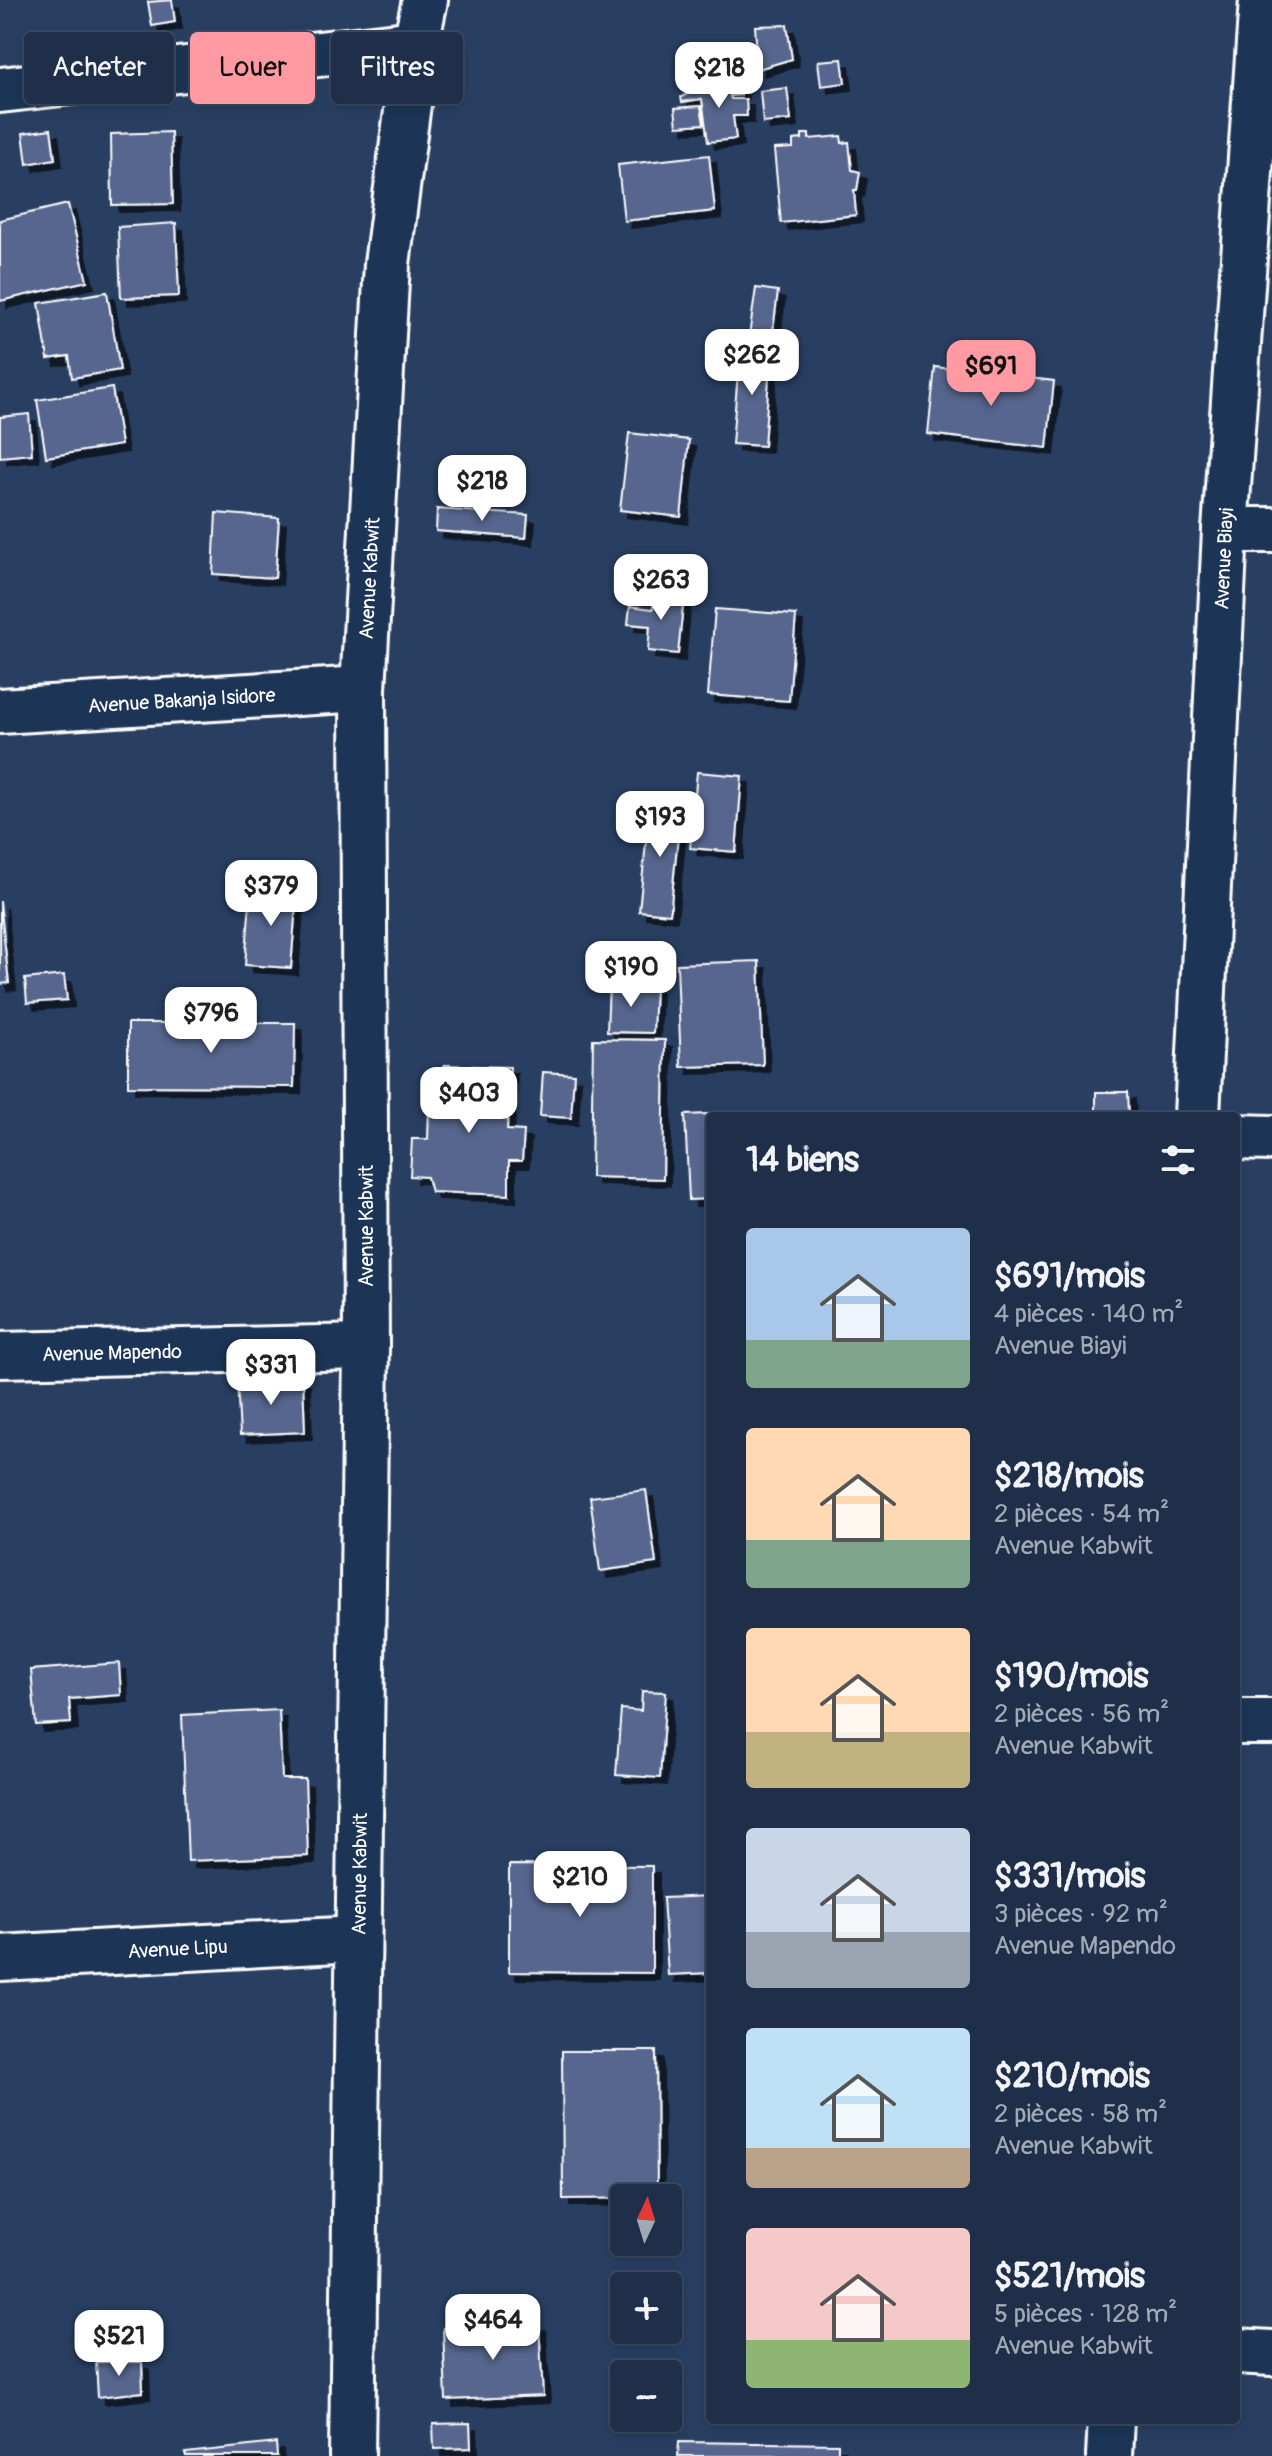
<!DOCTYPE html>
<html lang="fr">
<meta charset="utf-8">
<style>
body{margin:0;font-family:Pangolin,sans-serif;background:#2c3b54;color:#f1f3f6;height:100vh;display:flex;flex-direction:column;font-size:30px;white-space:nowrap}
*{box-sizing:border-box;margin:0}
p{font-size:26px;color:#a1a9b5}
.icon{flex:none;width:44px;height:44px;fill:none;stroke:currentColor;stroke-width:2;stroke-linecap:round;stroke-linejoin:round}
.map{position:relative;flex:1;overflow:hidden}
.drawer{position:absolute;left:706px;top:1112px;width:534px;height:1312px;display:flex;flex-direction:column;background:#1f2f4a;border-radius:8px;box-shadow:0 4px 12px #0003,0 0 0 2px #3c4a62}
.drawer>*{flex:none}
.hud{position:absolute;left:24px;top:32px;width:562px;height:72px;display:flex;gap:16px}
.needle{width:52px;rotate:4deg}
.controls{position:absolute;left:610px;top:2184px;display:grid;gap:16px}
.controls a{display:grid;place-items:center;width:72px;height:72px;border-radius:8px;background:#1f2f4a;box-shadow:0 4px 12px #0003,0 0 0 2px #3c4a62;font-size:40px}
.price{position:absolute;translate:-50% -68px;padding:0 18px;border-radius:16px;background:#fff;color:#222;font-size:26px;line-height:52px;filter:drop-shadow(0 2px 4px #0008)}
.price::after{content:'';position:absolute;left:50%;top:48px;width:24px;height:18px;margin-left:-12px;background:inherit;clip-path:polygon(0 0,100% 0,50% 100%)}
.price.current{background:#ff9aa2;color:#111}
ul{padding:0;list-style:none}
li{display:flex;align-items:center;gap:24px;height:200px;padding:0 40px}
li span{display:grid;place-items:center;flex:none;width:224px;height:160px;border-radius:8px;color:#555}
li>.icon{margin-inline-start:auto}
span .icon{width:96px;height:96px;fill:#fffc;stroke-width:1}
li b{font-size:34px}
h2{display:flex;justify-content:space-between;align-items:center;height:96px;padding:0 40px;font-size:34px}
.chip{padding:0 28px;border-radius:8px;background:#1f2f4a;box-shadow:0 4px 12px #0003,0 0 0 2px #3c4a62;font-size:28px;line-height:72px}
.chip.current{background:#ff9aa2;color:#111}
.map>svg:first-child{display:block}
</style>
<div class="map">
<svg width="1272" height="2456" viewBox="0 0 1272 2456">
<defs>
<filter id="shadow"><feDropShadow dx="7" dy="7" stdDeviation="0" flood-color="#0009"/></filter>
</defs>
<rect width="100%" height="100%" fill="#293f62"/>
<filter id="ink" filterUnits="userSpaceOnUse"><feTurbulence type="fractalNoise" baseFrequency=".0125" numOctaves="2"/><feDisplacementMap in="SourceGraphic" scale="16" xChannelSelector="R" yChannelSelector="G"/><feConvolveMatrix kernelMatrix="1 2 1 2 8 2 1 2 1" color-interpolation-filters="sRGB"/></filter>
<g filter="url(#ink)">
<!-- building -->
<path fill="#57668e" stroke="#fff" stroke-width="2" filter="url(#shadow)" d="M172 0 175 22 152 26 148 2Z
M787 25 792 59 758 69 755 26Z
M842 59 845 83 821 86 818 61Z
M710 83 741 89V95L730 96 731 99H746L747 116H733L736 139 708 142 702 99 682 102 681 97Z
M787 88 791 120 763 123 760 91Z
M701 106 704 124 677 126 675 108Z
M51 129 55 159 27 164 23 133Z
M171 132 173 204 112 205 111 134Z
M802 134H809V139L841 136 842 143 849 142 852 170 860 172 857 190H854L856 215 781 223 774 149 793 148V140L802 139Z
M709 155 715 211 624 221 618 165Z
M68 204 87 281 0 301V220Z
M176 223 179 296 121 298 118 227Z
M756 288 778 291 772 339 749 336Z
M107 292 120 370 72 378 69 356 48 359 39 303Z
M740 348 771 350 764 446 732 444Z
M935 367 1054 381 1047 448 928 434Z
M112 388 121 445 46 457 37 400Z
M29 414 32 454 0 457V417Z
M629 433 689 440 681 517 620 510Z
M437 509 528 515 526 538 436 531Z
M216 513 279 518 275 578 213 574Z
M654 593 684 596 678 654 648 651 650 626 628 624 630 606 653 609Z
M715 609 796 615 789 701 708 695Z
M697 772 742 776 736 852 690 848Z
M650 803 681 807 670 914 639 911Z
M251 888 297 892 291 968 245 965Z
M0 901 9 983 0 984Z
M759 961 763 1065 681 1067 677 964Z
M64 975 67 1000 27 1003 25 979Z
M609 984 655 986 653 1033 607 1032Z
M128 1023H295L294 1087 128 1086Z
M593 1039 665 1040 663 1179 591 1177Z
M444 1065 510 1067 507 1130 524 1131 522 1161H509V1195L431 1192 427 1177 410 1176 412 1139H428L429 1106H443Z
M543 1072 574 1074 571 1118 540 1116Z
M1096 1092H1128L1129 1116H1096Z
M733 1113V1116H710V1199L689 1200 685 1115Z
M303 1379 305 1432 240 1435 237 1382Z
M646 1490 656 1563 600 1571 590 1497Z
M119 1663 121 1695 69 1699 71 1723 36 1725 31 1670Z
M642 1691 666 1692 660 1778 616 1775 621 1709 641 1711Z
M279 1710 282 1779H305L308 1856 188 1861 182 1715Z
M509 1865 652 1866V1973L509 1972Z
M710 1896V1973L668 1975 663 1898Z
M562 2051H656L657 2198 563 2199Z
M539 2324 543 2396 446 2400 443 2328Z
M96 2362H142L143 2392 98 2397Z
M470 2423 471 2448 434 2449 433 2424Z
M679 2442 838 2444V2456H678Z
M276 2443 277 2456H186L185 2453Z"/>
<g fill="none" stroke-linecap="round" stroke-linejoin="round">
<!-- minor casing -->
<g stroke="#fff" stroke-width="50">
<g id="minor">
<path d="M0 90 416 43"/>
<path d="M1225 530H1272"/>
<path id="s1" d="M0 711 363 689"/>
<path id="s2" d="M1197 1116 1225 530 1262 0"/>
<path d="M1236 1137 1272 1138"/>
<path id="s3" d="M0 1355 366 1347"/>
<path d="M1236 1722H1272"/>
<path id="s4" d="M0 1958 357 1939"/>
<path d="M1236 2351 1272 2353"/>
<path id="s5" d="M352 2456 366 1347 363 689 387 264 416 43 425 0"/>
<path d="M1109 2456 1111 2420"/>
</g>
</g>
<!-- minor -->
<use href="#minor" stroke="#1d3557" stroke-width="44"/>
</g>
</g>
<g text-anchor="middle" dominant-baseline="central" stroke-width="7" stroke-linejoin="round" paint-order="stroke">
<!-- street labels -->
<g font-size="20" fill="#fff" stroke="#1d3557">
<text stroke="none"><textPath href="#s2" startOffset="558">Avenue Biayi</textPath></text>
<text stroke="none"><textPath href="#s5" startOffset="1878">Avenue Kabwit</textPath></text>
<text stroke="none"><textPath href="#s1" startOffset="182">Avenue Bakanja Isidore</textPath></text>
<text transform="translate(366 1226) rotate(-90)">Avenue Kabwit</text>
<text stroke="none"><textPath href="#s3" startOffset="112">Avenue Mapendo</textPath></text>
<text stroke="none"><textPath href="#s5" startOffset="582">Avenue Kabwit</textPath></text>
<text stroke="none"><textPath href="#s4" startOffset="178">Avenue Lipu</textPath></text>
</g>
</g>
</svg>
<div class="controls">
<a><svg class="needle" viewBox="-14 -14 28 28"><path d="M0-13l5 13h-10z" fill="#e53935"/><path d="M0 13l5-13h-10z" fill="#a1a9b5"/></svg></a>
<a>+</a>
<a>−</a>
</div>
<b class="price" style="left:719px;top:110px">$218</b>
<b class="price" style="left:752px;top:397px">$262</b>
<b class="price current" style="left:991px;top:408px">$691</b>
<b class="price" style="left:482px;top:523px">$218</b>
<b class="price" style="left:661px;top:622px">$263</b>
<b class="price" style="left:660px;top:859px">$193</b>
<b class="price" style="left:271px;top:928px">$379</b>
<b class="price" style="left:631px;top:1009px">$190</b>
<b class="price" style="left:211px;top:1055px">$796</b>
<b class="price" style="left:469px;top:1135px">$403</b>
<b class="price" style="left:271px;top:1407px">$331</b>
<b class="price" style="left:580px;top:1919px">$210</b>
<b class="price" style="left:493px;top:2362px">$464</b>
<b class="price" style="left:119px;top:2378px">$521</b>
<div class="hud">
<a class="chip">Acheter</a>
<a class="chip current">Louer</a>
<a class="chip">Filtres</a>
</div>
<section class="drawer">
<h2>14 biens<svg class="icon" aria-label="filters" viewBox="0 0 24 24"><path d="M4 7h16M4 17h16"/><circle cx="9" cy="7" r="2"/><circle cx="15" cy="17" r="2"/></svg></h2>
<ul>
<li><span style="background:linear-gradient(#a9c7e8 70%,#7fa58c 0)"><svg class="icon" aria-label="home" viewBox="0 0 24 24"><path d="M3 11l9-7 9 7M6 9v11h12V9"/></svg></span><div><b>$691/mois</b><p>4 pièces · 140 m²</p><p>Avenue Biayi</p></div></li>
<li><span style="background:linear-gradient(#ffd9b3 70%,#7fa58c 0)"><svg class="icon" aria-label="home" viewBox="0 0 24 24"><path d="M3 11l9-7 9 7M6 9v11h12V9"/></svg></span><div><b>$218/mois</b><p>2 pièces · 54 m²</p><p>Avenue Kabwit</p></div></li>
<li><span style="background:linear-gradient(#ffd9b3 65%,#c2b280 0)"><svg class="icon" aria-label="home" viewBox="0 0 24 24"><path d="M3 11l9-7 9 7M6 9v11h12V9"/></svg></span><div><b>$190/mois</b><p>2 pièces · 56 m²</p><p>Avenue Kabwit</p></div></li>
<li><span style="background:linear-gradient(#c9d6e8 65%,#9aa5b1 0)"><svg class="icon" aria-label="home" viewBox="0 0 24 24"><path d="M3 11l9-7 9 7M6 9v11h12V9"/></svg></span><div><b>$331/mois</b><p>3 pièces · 92 m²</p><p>Avenue Mapendo</p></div></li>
<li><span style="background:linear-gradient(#bfe0f5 75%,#b9a48a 0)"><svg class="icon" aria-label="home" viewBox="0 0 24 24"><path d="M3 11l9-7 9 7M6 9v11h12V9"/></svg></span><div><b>$210/mois</b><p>2 pièces · 58 m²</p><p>Avenue Kabwit</p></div></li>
<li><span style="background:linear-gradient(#f6c9c9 70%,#8fb573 0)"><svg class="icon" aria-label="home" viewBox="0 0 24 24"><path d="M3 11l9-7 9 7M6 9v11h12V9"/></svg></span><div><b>$521/mois</b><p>5 pièces · 128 m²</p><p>Avenue Kabwit</p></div></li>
</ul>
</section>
</div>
